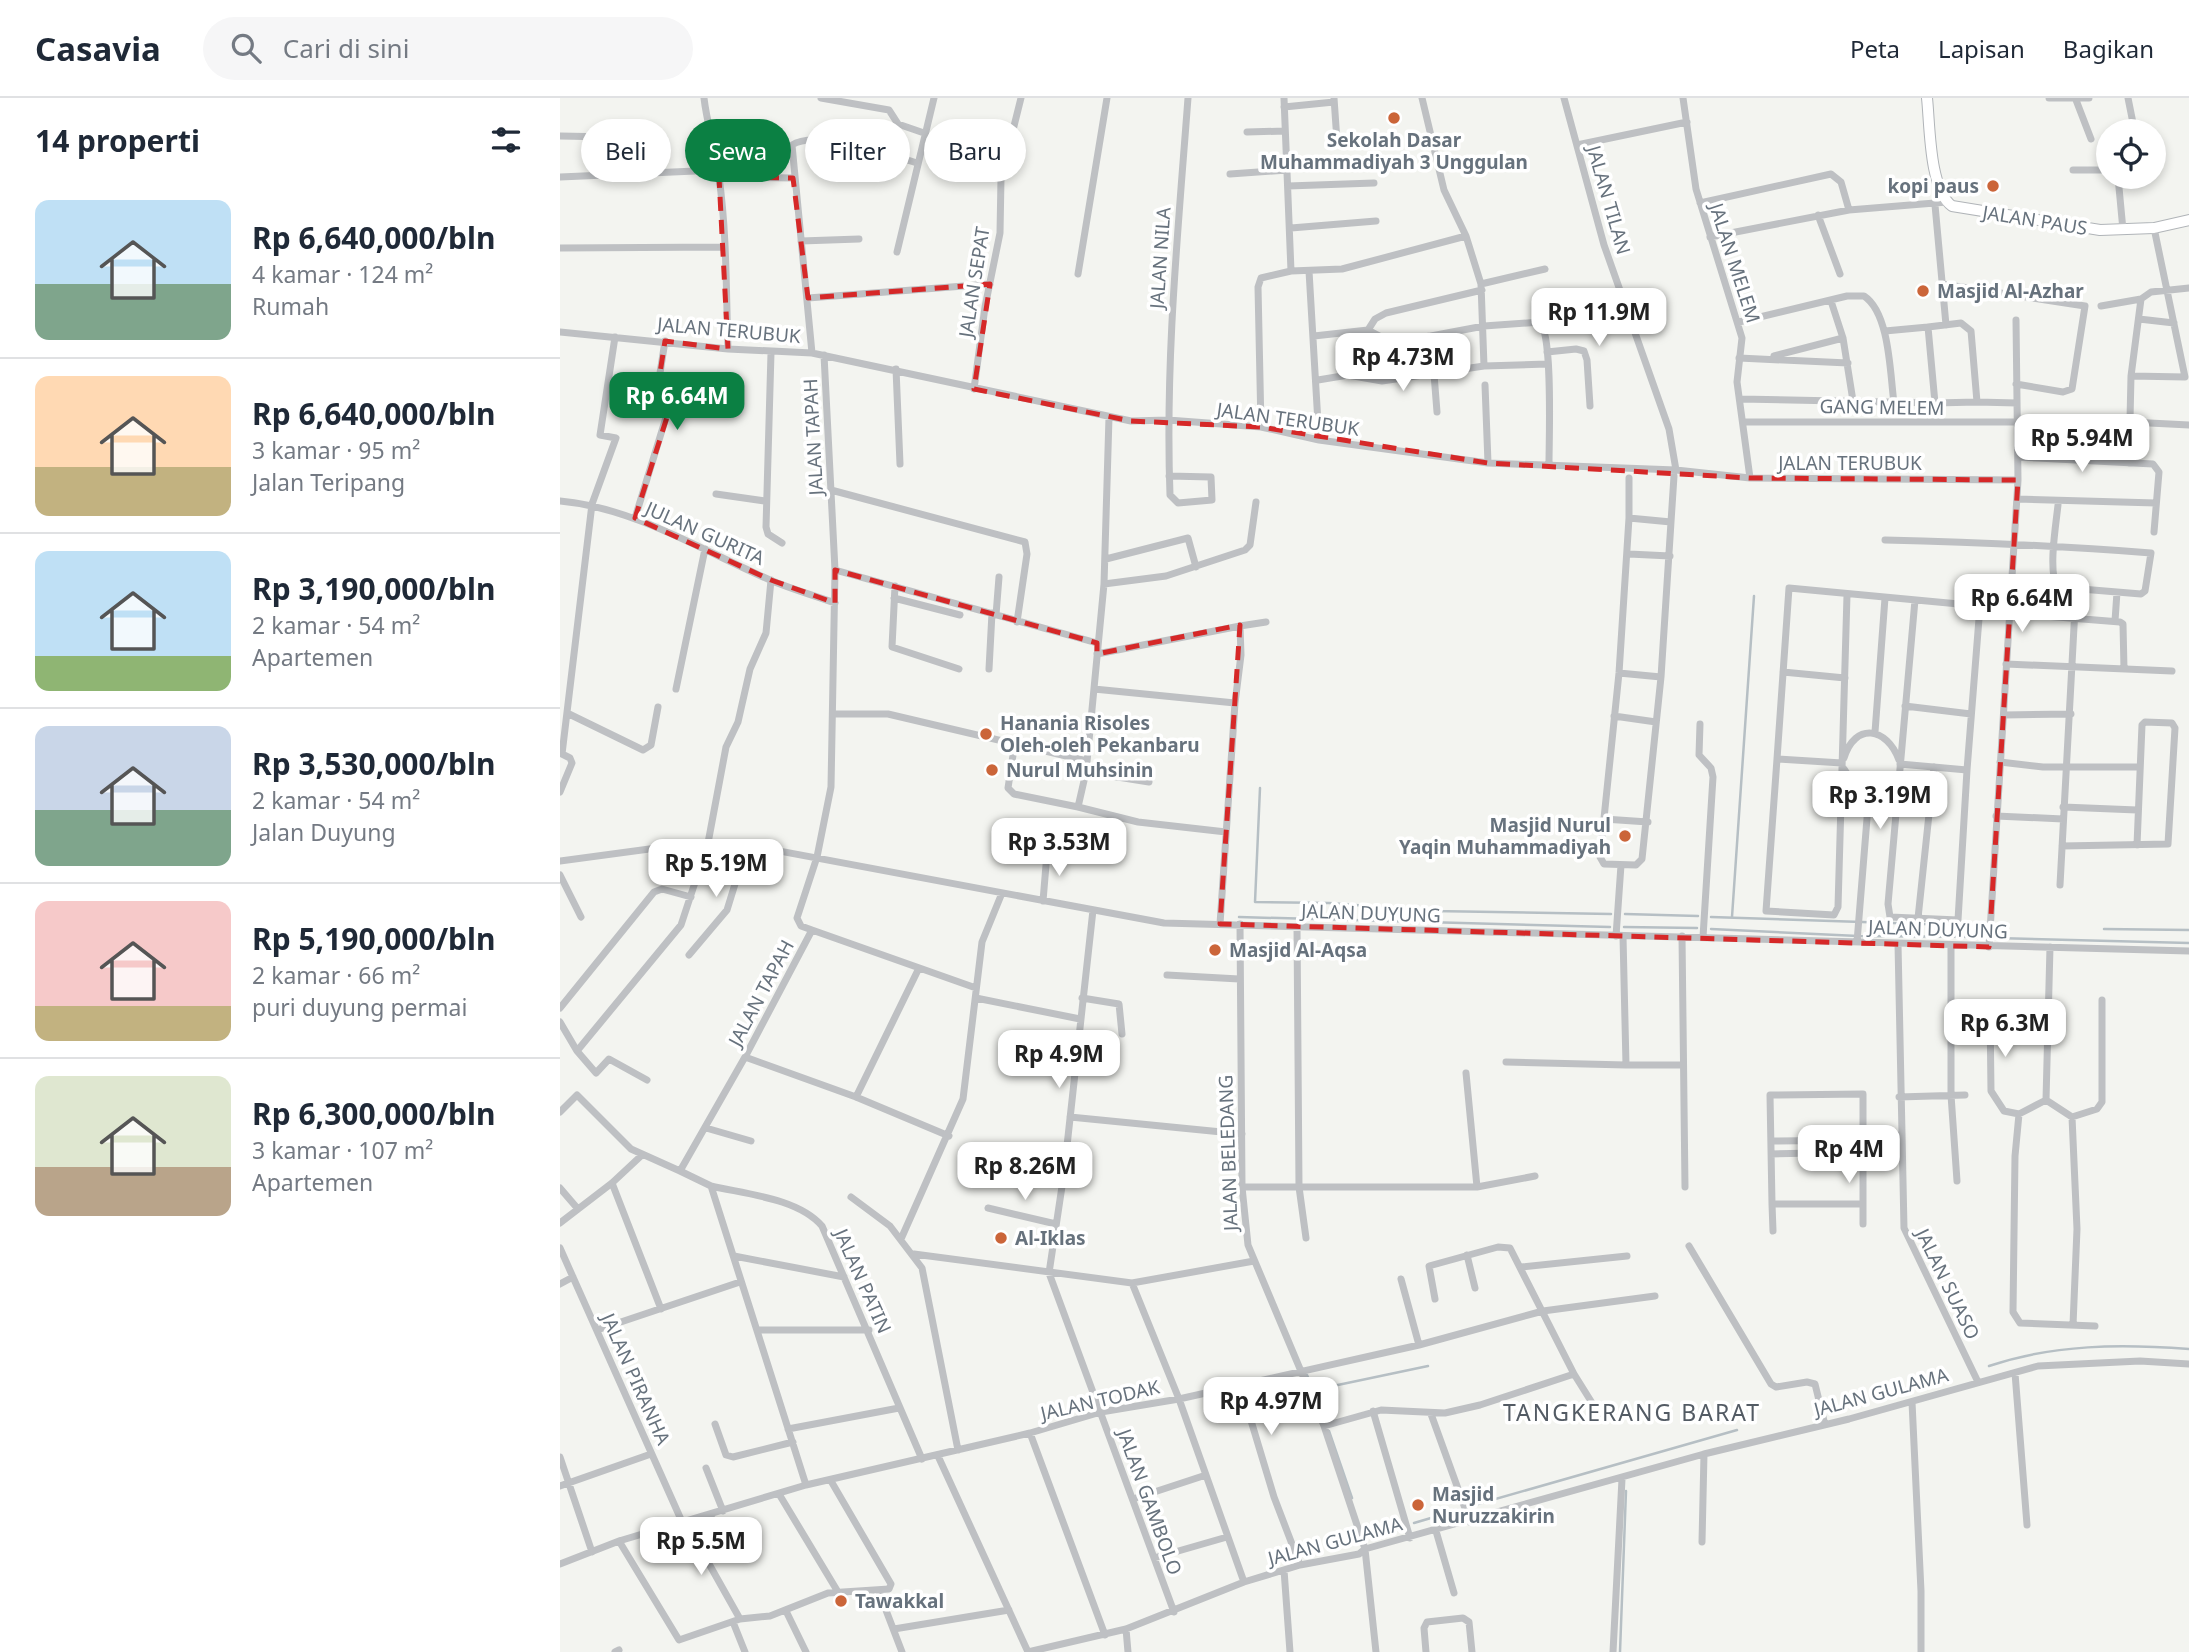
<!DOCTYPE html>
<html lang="id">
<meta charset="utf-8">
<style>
body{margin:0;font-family:"Noto Sans",sans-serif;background:#f6f6f7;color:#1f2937;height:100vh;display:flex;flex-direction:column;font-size:26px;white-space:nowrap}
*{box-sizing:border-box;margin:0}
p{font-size:23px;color:#747a83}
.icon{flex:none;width:38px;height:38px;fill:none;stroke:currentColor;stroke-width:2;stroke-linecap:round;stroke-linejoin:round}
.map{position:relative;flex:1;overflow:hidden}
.details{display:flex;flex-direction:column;background:#fff;width:560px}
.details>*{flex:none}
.guide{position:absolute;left:21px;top:21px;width:665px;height:63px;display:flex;gap:14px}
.fabs{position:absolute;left:1536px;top:21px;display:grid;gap:14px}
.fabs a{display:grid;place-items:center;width:70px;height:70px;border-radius:50%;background:#fff;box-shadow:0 4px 10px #0003;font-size:35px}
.price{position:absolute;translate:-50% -60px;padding:0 16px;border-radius:14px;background:#fff;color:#222;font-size:23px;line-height:46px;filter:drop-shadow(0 2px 4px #0008)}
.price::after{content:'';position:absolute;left:50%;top:42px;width:21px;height:16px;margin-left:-10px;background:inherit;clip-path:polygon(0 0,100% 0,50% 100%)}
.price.selected{background:#0b8043;color:#fff}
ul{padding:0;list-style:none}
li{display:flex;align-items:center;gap:21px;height:175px;padding:0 35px}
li+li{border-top:2px solid #e0e1e3}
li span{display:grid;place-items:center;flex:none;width:196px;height:140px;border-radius:14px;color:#555}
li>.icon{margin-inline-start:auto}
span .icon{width:84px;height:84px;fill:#fffc;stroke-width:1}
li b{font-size:30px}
h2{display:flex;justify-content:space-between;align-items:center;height:84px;padding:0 35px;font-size:30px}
.tag{padding:0 24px;border-radius:32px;background:#fff;box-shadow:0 4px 10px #0003;font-size:24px;line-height:63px}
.tag.selected{background:#0b8043;color:#fff}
header{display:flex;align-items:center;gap:42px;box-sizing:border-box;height:98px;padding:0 35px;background:#fff;border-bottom:2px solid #e0e1e3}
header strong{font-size:33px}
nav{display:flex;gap:38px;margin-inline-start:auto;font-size:24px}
.search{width:490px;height:63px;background:#f6f6f7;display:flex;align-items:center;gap:18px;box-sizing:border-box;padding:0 24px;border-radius:38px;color:#747a83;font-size:26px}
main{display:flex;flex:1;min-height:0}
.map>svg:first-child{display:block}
</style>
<header>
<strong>Casavia</strong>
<div class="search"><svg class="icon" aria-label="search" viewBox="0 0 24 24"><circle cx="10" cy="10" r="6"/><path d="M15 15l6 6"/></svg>Cari di sini</div>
<nav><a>Peta</a><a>Lapisan</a><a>Bagikan</a></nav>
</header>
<main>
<section class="details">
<h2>14 properti<svg class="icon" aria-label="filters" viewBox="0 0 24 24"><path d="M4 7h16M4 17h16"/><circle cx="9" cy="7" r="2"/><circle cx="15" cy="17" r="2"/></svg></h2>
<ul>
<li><span style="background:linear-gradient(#bfe0f5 60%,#7fa58c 0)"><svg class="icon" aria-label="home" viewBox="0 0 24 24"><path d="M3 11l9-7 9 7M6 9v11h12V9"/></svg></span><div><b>Rp 6,640,000/bln</b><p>4 kamar · 124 m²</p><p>Rumah</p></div></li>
<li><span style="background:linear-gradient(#ffd9b3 65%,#c2b280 0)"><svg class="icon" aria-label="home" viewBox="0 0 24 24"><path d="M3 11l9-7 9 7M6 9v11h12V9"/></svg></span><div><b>Rp 6,640,000/bln</b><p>3 kamar · 95 m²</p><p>Jalan Teripang</p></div></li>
<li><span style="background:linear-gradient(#bfe0f5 75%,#8fb573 0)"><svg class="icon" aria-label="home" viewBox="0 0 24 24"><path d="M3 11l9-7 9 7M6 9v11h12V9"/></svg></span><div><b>Rp 3,190,000/bln</b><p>2 kamar · 54 m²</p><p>Apartemen</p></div></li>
<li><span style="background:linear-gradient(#c9d6e8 60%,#7fa58c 0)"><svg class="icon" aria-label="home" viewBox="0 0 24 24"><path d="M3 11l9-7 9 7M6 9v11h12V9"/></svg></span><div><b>Rp 3,530,000/bln</b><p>2 kamar · 54 m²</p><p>Jalan Duyung</p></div></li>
<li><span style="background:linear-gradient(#f6c9c9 75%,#c2b280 0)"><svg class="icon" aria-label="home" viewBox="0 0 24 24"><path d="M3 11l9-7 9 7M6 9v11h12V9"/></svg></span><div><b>Rp 5,190,000/bln</b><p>2 kamar · 66 m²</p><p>puri duyung permai</p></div></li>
<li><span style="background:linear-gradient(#dfe7d0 65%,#b9a48a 0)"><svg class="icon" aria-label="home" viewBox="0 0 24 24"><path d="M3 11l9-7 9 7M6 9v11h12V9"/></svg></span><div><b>Rp 6,300,000/bln</b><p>3 kamar · 107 m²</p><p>Apartemen</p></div></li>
</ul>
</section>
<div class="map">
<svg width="1629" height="1554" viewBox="0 0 1629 1554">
<rect width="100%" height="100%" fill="#f3f4f0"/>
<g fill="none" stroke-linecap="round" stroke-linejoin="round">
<!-- stream -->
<path stroke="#b6bfc4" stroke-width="2.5" d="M700 690 695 804 769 805 873 813 1051 816
M1065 816 1138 818
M679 819 1050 829
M1151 819 1424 828
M1172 819 1194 498
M1064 829 1137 830
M1151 831 1298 838 1423 839
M1544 831 1629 832
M1436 840 1629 845
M1429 1268C1494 1246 1561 1246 1629 1251
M747 1277 765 1320
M754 1292 868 1268
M769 1333 792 1400
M911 1408 1177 1332
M854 1425 898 1412
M803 1439 841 1428
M1060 1554 1066 1393"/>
<!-- secondary casing -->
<g stroke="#b0b4b8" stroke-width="12">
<path id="secondary" d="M1367 0C1370 27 1369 91 1392 108L1540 132 1594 130 1629 122"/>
</g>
<!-- street -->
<path stroke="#bec0c3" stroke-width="7" d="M144 0C147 27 156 52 159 79 167 136 166 194 168 251
M261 0 329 12 338 26 364 35
M724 0 731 173
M774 0 777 43 780 46 794 45
M862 0 884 92 906 138 921 186 924 268
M1004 0 1044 147 1109 331 1116 372
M1123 0 1136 91 1182 240 1177 284 1190 380
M1489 0H1529
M1568 0 1574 30
M1516 2 1531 41
M724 9 774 4
M687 34 725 33
M0 38 104 40
M150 40 195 35
M1017 47 1127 24
M1513 72H1549
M670 76 727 72
M0 79 158 72
M159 79 233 80
M1558 79 1563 132
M728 88 814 85
M1140 105 1271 76 1281 84 1289 112
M1375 107 1386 227
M1258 117 1280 176
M731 130 816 123
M1150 139 1289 112 1387 104
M241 143 299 141
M0 150 165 149
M337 154 374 0
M749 173 759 342
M518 176 547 0
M921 186 985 171
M1382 186 1525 208 1512 291 1503 294 1456 286
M248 200 430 186
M1271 203 1283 240 1293 303
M1541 208 1581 201
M1579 221 1614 225
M1179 224 1287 198H1304C1330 215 1330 277 1334 305
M808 232 815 221 826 215 922 192
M1325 233 1368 229
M0 234 168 251 252 255 571 323 608 322 701 329 759 342 928 365 1116 372 1190 380 1458 382
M754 238 808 232 829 243 871 238
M987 254 1016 251 1024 253 1027 262 1030 308
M211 255 206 429 208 436 222 445
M252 255 232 47C255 31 332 57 357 65
M1214 258 1283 240
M1179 260 1288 265
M336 271 340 366
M1571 278 1625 279 1594 130
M758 282 788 277 822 283 924 268 987 266
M925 287 928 365
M414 291 425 209 440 135 441 80 461 0
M1180 301 1375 305 1368 229 1401 225 1411 233 1417 304 1457 305
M1375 305 1417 304
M877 314 871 238 924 228 980 224C993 238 989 341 989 365
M1183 324H1459
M1570 324 1629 327
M701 329 698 189 701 180 731 173 782 171 906 138
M1459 359 1593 366 1599 374 1594 434
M1569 365 1571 278 1581 201 1591 194 1629 190
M609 378 651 379 652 402 618 405 610 397C605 264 618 133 628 0
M1069 380V420L1111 424 1114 378
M271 392 465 444 467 456 457 524
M156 396 205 403
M1458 401 1596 405
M0 403C75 410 141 452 210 482 231 491 253 497 275 505
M75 420 112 300 100 275 105 243
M1069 420 1059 575 1040 759 1044 766 1076 767 1082 761 1101 579 1111 424
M1325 442C1414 444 1502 448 1591 455L1585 493 1581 496 1497 489C1488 473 1496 426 1498 407
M1069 456 1110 458
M546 461 628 440 636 469
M275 472 537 545
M544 486 606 478 685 452 690 447 696 404
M335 488 332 549 399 571
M334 500 400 517
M1449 515 1560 524 1563 526 1564 571
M436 517 439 479
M1555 523 1557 494
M537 556 680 528
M1446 566 1612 573
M429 571 432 515
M1223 574 1285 580
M1059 575 1101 579
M116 591 145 451
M534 591 675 605
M1345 608 1411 616
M7 615 83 652 91 647 98 609
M273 616H328L527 663
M1444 617 1511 616
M1054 618 1096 624
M1140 626 1139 657 1151 670 1153 679 1143 839
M1315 634 1325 500
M455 644 448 690 454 696 518 709 526 674 544 486 549 319
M0 655 10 660 12 665 0 694
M2 656 32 406 56 340 40 337 55 239
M1284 660C1295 624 1327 629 1339 662
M1217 661 1229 490 1420 508 1407 672
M1440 664 1483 669H1579
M1282 665 1217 661 1206 813 1274 817 1278 809 1287 497
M1340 666 1407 672 1398 822 1330 819 1328 806 1355 502
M1284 671 1293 685 1309 696 1297 844
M526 674 589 684
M1309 696 1331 690 1337 680
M518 709 578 724 666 734
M1503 709 1577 712
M1436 718 1503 721
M1044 721 1088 724
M1502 748 1608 746 1615 630 1612 625 1585 624 1582 627 1577 747
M0 763 119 747H187L604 825 1629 853
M0 777 21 819
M1500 787 1516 492
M483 803 487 755
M533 812 504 1075 489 1175 614 1514
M1358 820 1374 669
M660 826 675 605 681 557 680 528 706 524
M680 826 682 1089 688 1147 764 1328 805 1451 816 1554
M737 829 739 1089 746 1140
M252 832 416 890
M1056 838 1061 767
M1063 838 1066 967H1123
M1122 838 1125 1089
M1338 846 1344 1130 1418 1284
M1391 847V997L1397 1083
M1429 849 1458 382 1456 222
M1490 849 1486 1002 1459 1016 1455 1058 1453 1214 1460 1225 1535 1228
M129 857 167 812 187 747
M607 877 679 881
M416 900 520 921
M522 900 559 906 562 936
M0 910 94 794 102 791 131 799
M1430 911 1431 993 1444 1013 1459 1016
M0 924 17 953 36 975 49 961 87 982
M17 953 121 827 148 745 166 649 178 624 190 571 206 535 211 482
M185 959 296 999 389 1038
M946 964 1066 967
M906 975 917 1089
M296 999 359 870
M1339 999 1405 997
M1486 1002 1512 1019 1517 1131 1513 1227
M0 1014 17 997 71 1051 120 1073
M510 1019 682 1036
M1512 1019 1537 1011 1542 1004V902
M146 1030 191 1043
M1304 1038 1340 1037
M1211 1043 1303 1042
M1211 1056 1303 1054
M52 1085 101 1211
M151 1088C185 1096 238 1100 262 1128L362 1361
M682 1089H917L975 1078
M0 1090 18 1111
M291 1099 330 1128 362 1170 398 1352
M1212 1106 1210 997 1303 996V1049H1340
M428 1110 496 1126
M0 1125 52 1085 82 1057
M1303 1126V1049
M1213 1133 1212 1106H1303
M341 1141 403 1001 422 844 442 795
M1129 1148 1211 1286 1216 1289 1247 1284 1255 1286 1265 1327
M0 1150 123 1426
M354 1156 572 1185 694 1163
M907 1157 915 1190
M174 1158 284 1179
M961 1169 1067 1158
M841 1181 859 1247
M572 1185 619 1301 684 1484
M0 1186 13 1179
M875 1201 869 1168 938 1149 950 1150 1014 1276
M37 1232 180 1184
M197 1232H309
M1455 1275 1467 1427
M680 1286 714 1399 740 1467
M1352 1304 1361 1493V1554
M813 1313 850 1440
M871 1316 910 1424
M155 1326 166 1357 173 1359 233 1344
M764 1328 821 1312 885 1315 920 1307 1014 1276 1039 1316
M228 1331 339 1310
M470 1335 545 1537
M378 1358 468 1554
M0 1359 32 1454
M146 1370 163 1413
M246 1387 151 1088 120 1073 185 959 252 832 241 828 237 820 257 759 271 689 275 472 264 257
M0 1388 91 1356
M219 1396 278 1494
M573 1401 646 1377
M150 1417 172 1453
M126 1425 180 1521
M876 1433 894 1495
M59 1443 119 1542 180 1521 210 1518 268 1495 329 1491 331 1486 271 1383
M1142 1444 1144 1356
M594 1460 667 1439
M0 1466 59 1443 246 1387 470 1335 541 1314 619 1301 859 1247 983 1213 1095 1198
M724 1472 730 1554
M319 1494 342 1554
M226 1513 246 1554
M173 1524 185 1554
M334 1531 449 1512
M566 1531 568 1554
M55 1554 59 1552
M468 1554 566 1531 684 1484 740 1467 799 1456 805 1451 1144 1356 1289 1321 1478 1268 1580 1263 1629 1266
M866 1554 864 1530 867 1524 903 1520 909 1524 912 1554
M1053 1554 1062 1381"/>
<!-- secondary -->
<use href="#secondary" stroke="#fff" stroke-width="10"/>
</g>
<!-- marked area -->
<path fill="none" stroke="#d62828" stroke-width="5" stroke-dasharray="14 9" stroke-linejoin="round" d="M159 79 233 80 248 200 430 186 414 291 571 323 701 329 928 365 1190 380 1458 382 1429 849 660 826 680 527 537 556V545L275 472V505L211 482 75 420 114 297 100 275 105 243 168 251Z"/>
<!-- markers -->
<g fill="#cb6539" stroke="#fff" stroke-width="2.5">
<circle cx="834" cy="20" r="7"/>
<circle cx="1433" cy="88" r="7"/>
<circle cx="1363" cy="193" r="7"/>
<circle cx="426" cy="636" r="7"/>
<circle cx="432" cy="672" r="7"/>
<circle cx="1065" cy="738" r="7"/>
<circle cx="655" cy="852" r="7"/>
<circle cx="441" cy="1140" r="7"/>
<circle cx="858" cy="1407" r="7"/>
<circle cx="281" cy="1503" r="7"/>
</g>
<g text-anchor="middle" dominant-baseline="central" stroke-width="7" stroke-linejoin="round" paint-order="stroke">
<!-- poi labels -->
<g font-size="19" font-weight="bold" fill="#67727d" stroke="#fff" text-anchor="start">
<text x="834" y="42" text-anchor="middle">Sekolah Dasar<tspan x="834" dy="22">Muhammadiyah 3 Unggulan</tspan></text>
<text x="1419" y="88" text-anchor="end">kopi paus</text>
<text x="1377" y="193">Masjid Al-Azhar</text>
<text x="440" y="625">Hanania Risoles<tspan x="440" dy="22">Oleh-oleh Pekanbaru</tspan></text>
<text x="446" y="672">Nurul Muhsinin</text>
<text x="1051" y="727" text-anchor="end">Masjid Nurul<tspan x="1051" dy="22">Yaqin Muhammadiyah</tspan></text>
<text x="669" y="852">Masjid Al-Aqsa</text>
<text x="455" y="1140">Al-Iklas</text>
<text x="872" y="1396">Masjid<tspan x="872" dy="22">Nuruzzakirin</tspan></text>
<text x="295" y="1503">Tawakkal</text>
</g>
<!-- street labels -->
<g font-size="19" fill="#67727d" stroke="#fff">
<text transform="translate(1049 102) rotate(74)">JALAN TILAN</text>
<text transform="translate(1475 122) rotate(9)">JALAN PAUS</text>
<text transform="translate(600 160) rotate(-86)">JALAN NILA</text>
<text transform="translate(1175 165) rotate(72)">JALAN MELEM</text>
<text transform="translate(414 184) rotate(-81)">JALAN SEPAT</text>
<text transform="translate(169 232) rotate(5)">JALAN TERUBUK</text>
<text transform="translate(1322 309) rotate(1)">GANG MELEM</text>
<text transform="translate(728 321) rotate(8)">JALAN TERUBUK</text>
<text transform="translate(253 339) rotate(-93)">JALAN TAPAH</text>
<text x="1290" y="365">JALAN TERUBUK</text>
<text transform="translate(145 435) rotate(24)">JULAN GURITA</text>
<text transform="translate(811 815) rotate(2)">JALAN DUYUNG</text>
<text transform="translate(1378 831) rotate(2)">JALAN DUYUNG</text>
<text transform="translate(201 895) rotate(-62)">JALAN TAPAH</text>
<text transform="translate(668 1055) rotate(-92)">JALAN BELEDANG</text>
<text transform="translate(303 1183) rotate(66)">JALAN PATIN</text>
<text transform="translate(1388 1186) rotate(64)">JALAN SUASO</text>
<text transform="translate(76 1281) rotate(66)">JALAN PIRANHA</text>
<text transform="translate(1321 1294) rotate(-15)">JALAN GULAMA</text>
<text transform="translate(540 1302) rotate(-13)">JALAN TODAK</text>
<text transform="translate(590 1404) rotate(70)">JALAN GAMBOLO</text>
<text transform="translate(775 1443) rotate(-15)">JALAN GULAMA</text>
</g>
<!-- quarter labels -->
<g font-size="23" letter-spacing="2" fill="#535b64" stroke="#fff">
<text x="1072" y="1314">TANGKERANG BARAT</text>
</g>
</g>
</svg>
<div class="fabs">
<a><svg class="icon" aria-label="locate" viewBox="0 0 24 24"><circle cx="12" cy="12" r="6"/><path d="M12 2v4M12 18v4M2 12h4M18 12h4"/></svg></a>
</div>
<b class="price" style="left:1039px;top:250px">Rp 11.9M</b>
<b class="price" style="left:843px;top:295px">Rp 4.73M</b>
<b class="price selected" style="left:117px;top:334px">Rp 6.64M</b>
<b class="price" style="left:1522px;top:376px">Rp 5.94M</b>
<b class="price" style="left:1462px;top:536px">Rp 6.64M</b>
<b class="price" style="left:1320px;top:733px">Rp 3.19M</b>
<b class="price" style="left:499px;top:780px">Rp 3.53M</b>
<b class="price" style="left:156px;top:801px">Rp 5.19M</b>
<b class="price" style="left:1445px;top:961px">Rp 6.3M</b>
<b class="price" style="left:499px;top:992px">Rp 4.9M</b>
<b class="price" style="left:1289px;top:1087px">Rp 4M</b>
<b class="price" style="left:465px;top:1104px">Rp 8.26M</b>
<b class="price" style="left:711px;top:1339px">Rp 4.97M</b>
<b class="price" style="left:141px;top:1479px">Rp 5.5M</b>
<div class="guide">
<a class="tag">Beli</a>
<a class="tag selected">Sewa</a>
<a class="tag">Filter</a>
<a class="tag">Baru</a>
</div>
</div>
</main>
